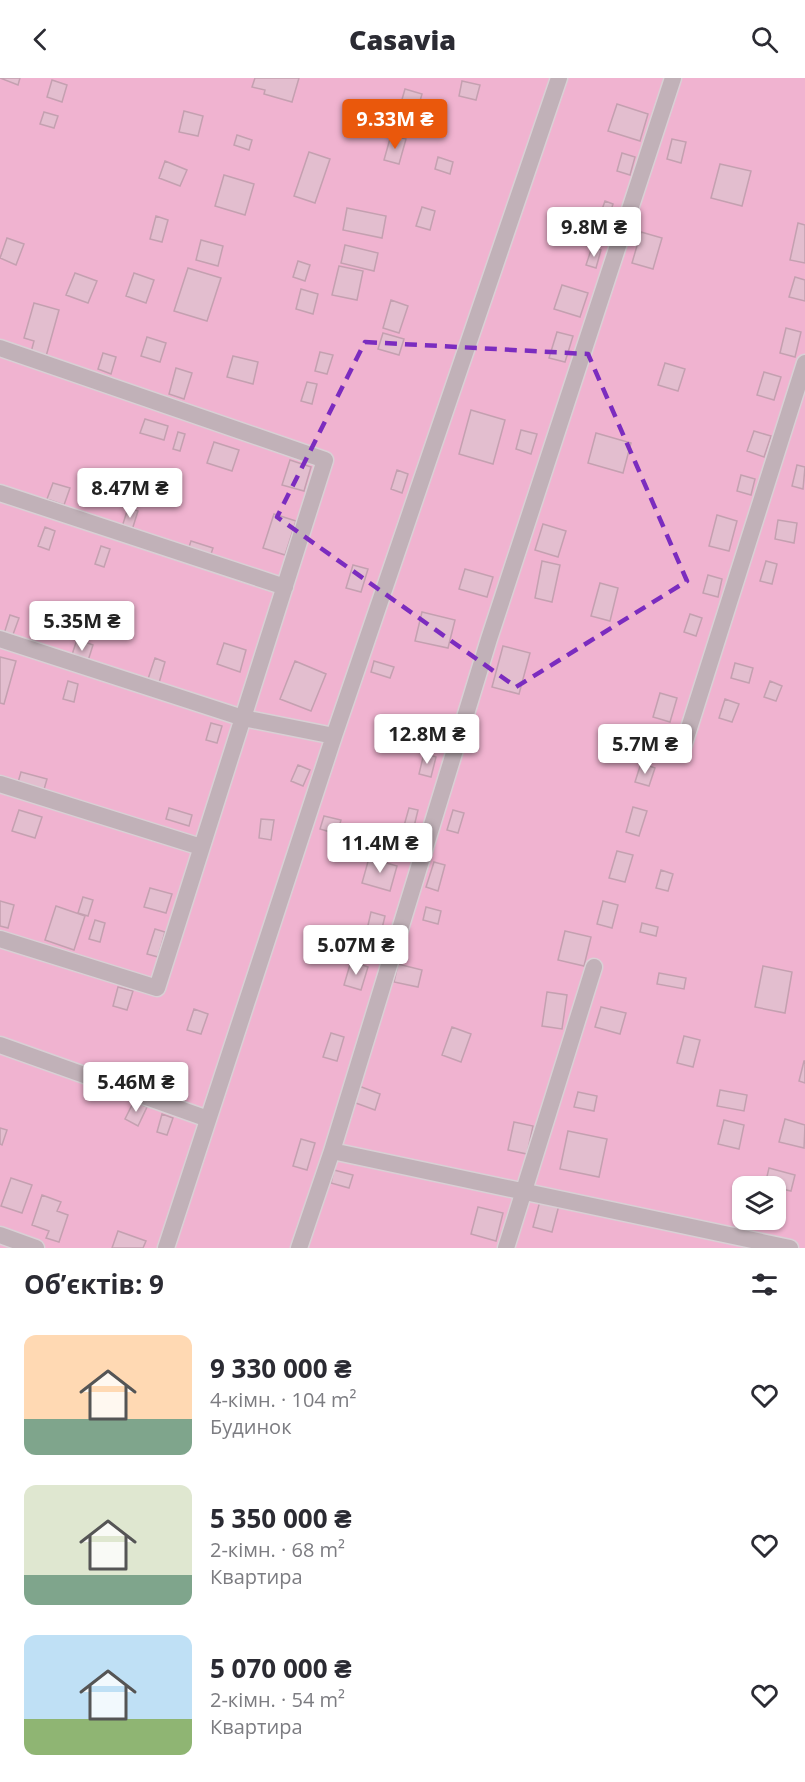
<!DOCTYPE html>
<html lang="uk">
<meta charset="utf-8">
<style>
body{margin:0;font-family:"Open Sans",sans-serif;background:#f2f2f3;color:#2b2b33;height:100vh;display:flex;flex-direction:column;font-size:22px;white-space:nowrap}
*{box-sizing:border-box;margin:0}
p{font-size:20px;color:#7c7c81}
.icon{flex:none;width:33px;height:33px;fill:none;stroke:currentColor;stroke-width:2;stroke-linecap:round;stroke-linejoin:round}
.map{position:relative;height:1170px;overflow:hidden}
.panel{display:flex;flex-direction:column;background:#fff;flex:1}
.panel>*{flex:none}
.tools{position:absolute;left:732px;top:1098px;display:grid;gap:12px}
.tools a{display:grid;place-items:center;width:54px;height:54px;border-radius:12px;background:#fff;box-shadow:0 2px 4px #0004;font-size:30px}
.price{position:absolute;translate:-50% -51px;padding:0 14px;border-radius:6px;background:#fff;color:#222;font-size:20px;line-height:39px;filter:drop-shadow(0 2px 3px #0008)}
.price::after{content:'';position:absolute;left:50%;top:36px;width:18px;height:14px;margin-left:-9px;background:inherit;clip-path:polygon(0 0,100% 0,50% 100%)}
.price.current{background:#ea580c;color:#fff}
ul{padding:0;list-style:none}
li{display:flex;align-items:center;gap:18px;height:150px;padding:0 24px}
li span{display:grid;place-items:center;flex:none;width:168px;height:120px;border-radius:12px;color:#555}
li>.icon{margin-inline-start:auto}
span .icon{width:72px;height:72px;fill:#fffc;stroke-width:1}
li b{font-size:26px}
h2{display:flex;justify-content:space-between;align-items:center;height:72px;padding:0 24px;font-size:26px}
header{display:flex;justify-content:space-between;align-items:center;height:78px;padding:0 24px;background:#fff;font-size:27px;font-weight:800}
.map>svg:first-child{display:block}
</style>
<header><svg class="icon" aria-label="back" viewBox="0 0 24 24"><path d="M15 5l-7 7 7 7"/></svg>Casavia<svg class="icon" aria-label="search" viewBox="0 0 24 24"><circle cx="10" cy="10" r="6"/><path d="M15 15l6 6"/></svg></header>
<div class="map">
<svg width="805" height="1170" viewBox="0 0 805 1170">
<rect width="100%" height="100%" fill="#fff7fb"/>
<!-- green -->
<path fill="#f0b3d0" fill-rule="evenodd" d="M0 0H805V1170H0ZM742 1108H776V1142H742Z"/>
<!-- building -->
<path fill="#e3becf" stroke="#c4a0b0" stroke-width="1.5" d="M0 0H20L18 7Z
M255 0H299L292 24 264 16 265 12 252 9Z
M52 2 67 7 62 24 47 19Z
M462 3 480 7 476 22 459 18Z
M405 11 422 16 416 37 399 32Z
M617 26 648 36 640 63 608 53Z
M184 33 203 38 198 58 179 54Z
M44 34 58 38 54 50 40 46Z
M237 57 252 62 249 72 234 67Z
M391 57 406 61 399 86 384 82Z
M672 61 686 64 681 85 667 81Z
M309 74 330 81 315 125 294 118Z
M622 75 635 79 630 97 617 93Z
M438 79 453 84 450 96 435 91Z
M165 83 187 92 180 108 159 100Z
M720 86 751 93 742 128 711 120Z
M224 97 254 106 245 137 215 128Z
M605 123 613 126 608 142 599 140Z
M422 129 435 133 430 152 416 148Z
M347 130 386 138 382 160 343 152Z
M156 138 168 142 162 164 150 161Z
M798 145 805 147V185L790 182Z
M641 154 662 160 653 191 632 185Z
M7 160 24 166 16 187 0 180Z
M201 162 223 168 218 188 196 182Z
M345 167 378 175 374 193 341 185Z
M592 169 601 172 596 190 586 187Z
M298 183 310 187 305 203 293 199Z
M339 188 363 193 357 222 332 217Z
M188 190 221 200 207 243 174 233Z
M75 195 97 203 88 225 66 217Z
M134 195 154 202 146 225 126 218Z
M795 199 805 202V223L789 219Z
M562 207 588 215 580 239 554 231Z
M301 211 318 216 313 236 296 231Z
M391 222 408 228 399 255 383 250Z
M34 225 59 232 45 282 30 278 34 263 24 260Z
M786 250 801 254 795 279 780 275Z
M557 254 573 258 565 284 549 280Z
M383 255 404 261 399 277 378 271Z
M147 259 166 265 160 284 141 278Z
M320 274 333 277 327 296 315 293Z
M103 275 116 279 111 296 98 291Z
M233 278 258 284 253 306 227 299Z
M665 285 685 291 678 313 658 307Z
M176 290 192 295 184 321 169 316Z
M764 294 781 299 774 322 757 317Z
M307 304 317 306 312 326 301 323Z
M471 332 505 342 493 386 459 376Z
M145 341 168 348 164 362 140 355Z
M521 352 537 356 531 376 516 371Z
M754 353 771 358 764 379 747 373Z
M178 354 185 356 180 373 173 371Z
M596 355 631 365 623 395 588 385Z
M214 364 239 372 232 393 207 385Z
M290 382 311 389 304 413 282 407Z
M797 387 805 389 803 411 792 408Z
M397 392 408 396 402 415 391 411Z
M741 397 755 401 751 417 737 413Z
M53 405 70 410 64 427 47 421Z
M128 430 138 433 132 452 122 449Z
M274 436 296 443 285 477 263 470Z
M717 437 737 443 729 473 709 468Z
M778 442 797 445 794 465 775 461Z
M543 446 566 453 558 479 535 472Z
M45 449 55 453 49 472 38 468Z
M191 463 213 470 210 479 188 472Z
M101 468 110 471 104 489 95 486Z
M542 483 560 487 552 524 535 520Z
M766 483 777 486 772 506 760 503Z
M353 487 368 491 361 514 346 510Z
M465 491 493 499 487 519 459 511Z
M708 497 722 501 718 519 703 515Z
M600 505 618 510 610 543 591 538Z
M422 534 455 542 448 570 415 563Z
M690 536 702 540 696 558 684 554Z
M10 537 19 540 11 562 3 559Z
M77 561 93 567 87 586 71 580Z
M224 565 246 572 240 594 217 586Z
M503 568 530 575 519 616 492 609Z
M0 579 16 583 4 626 0 625Z
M155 580 165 584 159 605 148 601Z
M295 583 326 596 311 633 280 621Z
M374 583 394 589 390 600 371 594Z
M735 585 753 590 749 605 731 600Z
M68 603 78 606 74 624 63 621Z
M770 603 782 608 776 623 764 619Z
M660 615 677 620 670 644 653 639Z
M725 621 739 626 732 644 719 640Z
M211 645 222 648 217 665 206 662Z
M424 675 436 679 431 699 419 696Z
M641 685 655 690 649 708 635 704Z
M298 687 310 692 303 708 291 703Z
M21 694 47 701 43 715 17 708Z
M633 729 647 733 639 758 626 754Z
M169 730 192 737 189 748 166 741Z
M409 730 418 732 412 757 402 755Z
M19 732 42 739 35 760 12 753Z
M453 732 464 735 458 755 447 752Z
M324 738 341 742 337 756 320 751Z
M261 741 274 742 271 762 259 760Z
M617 773 633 777 625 804 609 800Z
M369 780 397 788 390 813 362 805Z
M434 784 445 787 438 813 426 809Z
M661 792 673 796 668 813 656 810Z
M150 810 172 816 166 835 144 829Z
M83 819 93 822 88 838 78 835Z
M0 823 14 827 8 850 0 848Z
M603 823 618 827 612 850 597 846Z
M56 828 85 838 74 872 45 862Z
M426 829 441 833 438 846 423 842Z
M371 834 385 838 380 859 366 856Z
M95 842 105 845 100 864 89 861Z
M642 845 658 849 656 858 640 854Z
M155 851 165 854 158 879 147 876Z
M565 853 591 859 584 888 558 882Z
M351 883 368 889 361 912 344 907Z
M398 886 422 892 418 909 394 904Z
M763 888 792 894 785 935 755 929Z
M659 895 686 900 684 911 657 906Z
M118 909 133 913 127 932 113 928Z
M547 914 567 917 562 951 542 948Z
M601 929 626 935 620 956 595 949Z
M194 931 208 936 201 956 187 952Z
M452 949 471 956 461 984 442 977Z
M331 955 344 959 337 983 323 979Z
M684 958 700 962 693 989 677 985Z
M804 983H805V1005L799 1003Z
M359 1008 380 1016 375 1032 353 1024Z
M720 1012 747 1017 744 1033 717 1028Z
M578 1014 597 1018 594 1033 574 1029Z
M134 1023 147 1029 138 1048 125 1041Z
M162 1036 173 1040 167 1057 157 1054Z
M785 1041 805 1047 804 1070 779 1064Z
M724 1042 744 1047 739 1071 718 1066Z
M514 1044 533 1048 527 1076 508 1072Z
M0 1050 7 1052 2 1067 0 1066Z
M568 1053 607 1061 599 1099 560 1091Z
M301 1061 315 1065 307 1092 293 1088Z
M769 1090 795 1097 791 1113 765 1107Z
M334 1092 353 1097 349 1110 331 1105Z
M11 1100 32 1107 22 1135 1 1128Z
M42 1117 61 1124 57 1133 68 1137 59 1164 46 1160 49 1153 32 1147Z
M540 1123 559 1127 552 1154 533 1149Z
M478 1129 503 1135 496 1163 471 1156Z
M118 1153 146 1163 143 1170H112Z"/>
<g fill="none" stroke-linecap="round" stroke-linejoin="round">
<!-- street casing -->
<g stroke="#d9d0d5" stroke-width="19">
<path id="street" d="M0 270 325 382 157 910 0 861
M0 415 285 509
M0 561 243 640 334 658
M683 669 805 285
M0 706 201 769
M0 967 208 1041
M332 1073 790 1170
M0 1157 36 1170
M166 1170 334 658 559 0
M299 1170 332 1073 489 561 673 0
M506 1170 594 889"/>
</g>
<!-- street -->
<use href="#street" stroke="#c1b1b8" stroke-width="16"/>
</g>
<!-- marked area -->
<path fill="none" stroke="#7b2cbf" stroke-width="4.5" stroke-dasharray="12 8" stroke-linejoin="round" d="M365 264 588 276 687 503 516 609 277 439Z"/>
</svg>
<div class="tools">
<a><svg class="icon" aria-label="layers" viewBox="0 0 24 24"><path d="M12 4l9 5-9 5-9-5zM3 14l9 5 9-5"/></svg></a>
</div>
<b class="price current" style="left:395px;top:72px">9.33M ₴</b>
<b class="price" style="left:594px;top:180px">9.8M ₴</b>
<b class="price" style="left:130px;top:441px">8.47M ₴</b>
<b class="price" style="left:82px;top:574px">5.35M ₴</b>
<b class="price" style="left:427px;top:687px">12.8M ₴</b>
<b class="price" style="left:645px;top:697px">5.7M ₴</b>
<b class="price" style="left:380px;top:796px">11.4M ₴</b>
<b class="price" style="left:356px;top:898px">5.07M ₴</b>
<b class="price" style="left:136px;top:1035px">5.46M ₴</b>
</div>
<section class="panel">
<h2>Об’єктів: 9<svg class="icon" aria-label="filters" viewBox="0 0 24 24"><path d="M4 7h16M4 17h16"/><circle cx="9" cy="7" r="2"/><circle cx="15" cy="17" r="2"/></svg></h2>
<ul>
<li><span style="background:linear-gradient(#ffd9b3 70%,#7fa58c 0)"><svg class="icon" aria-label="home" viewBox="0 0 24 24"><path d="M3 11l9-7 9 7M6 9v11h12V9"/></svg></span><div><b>9 330 000 ₴</b><p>4-кімн. · 104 m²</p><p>Будинок</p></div><svg class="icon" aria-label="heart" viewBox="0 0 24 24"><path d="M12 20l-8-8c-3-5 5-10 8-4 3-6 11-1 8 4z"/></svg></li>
<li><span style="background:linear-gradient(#dfe7d0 75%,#7fa58c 0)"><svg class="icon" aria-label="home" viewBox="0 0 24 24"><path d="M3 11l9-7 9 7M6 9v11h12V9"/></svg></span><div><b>5 350 000 ₴</b><p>2-кімн. · 68 m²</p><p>Квартира</p></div><svg class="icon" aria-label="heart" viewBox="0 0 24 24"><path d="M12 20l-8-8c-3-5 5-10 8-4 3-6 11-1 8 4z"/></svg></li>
<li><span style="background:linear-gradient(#bfe0f5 70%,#8fb573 0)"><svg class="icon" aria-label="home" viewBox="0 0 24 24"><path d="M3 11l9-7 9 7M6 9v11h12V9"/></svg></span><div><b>5 070 000 ₴</b><p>2-кімн. · 54 m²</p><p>Квартира</p></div><svg class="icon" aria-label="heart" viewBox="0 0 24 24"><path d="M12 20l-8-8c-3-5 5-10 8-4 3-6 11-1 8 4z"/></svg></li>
</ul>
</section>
